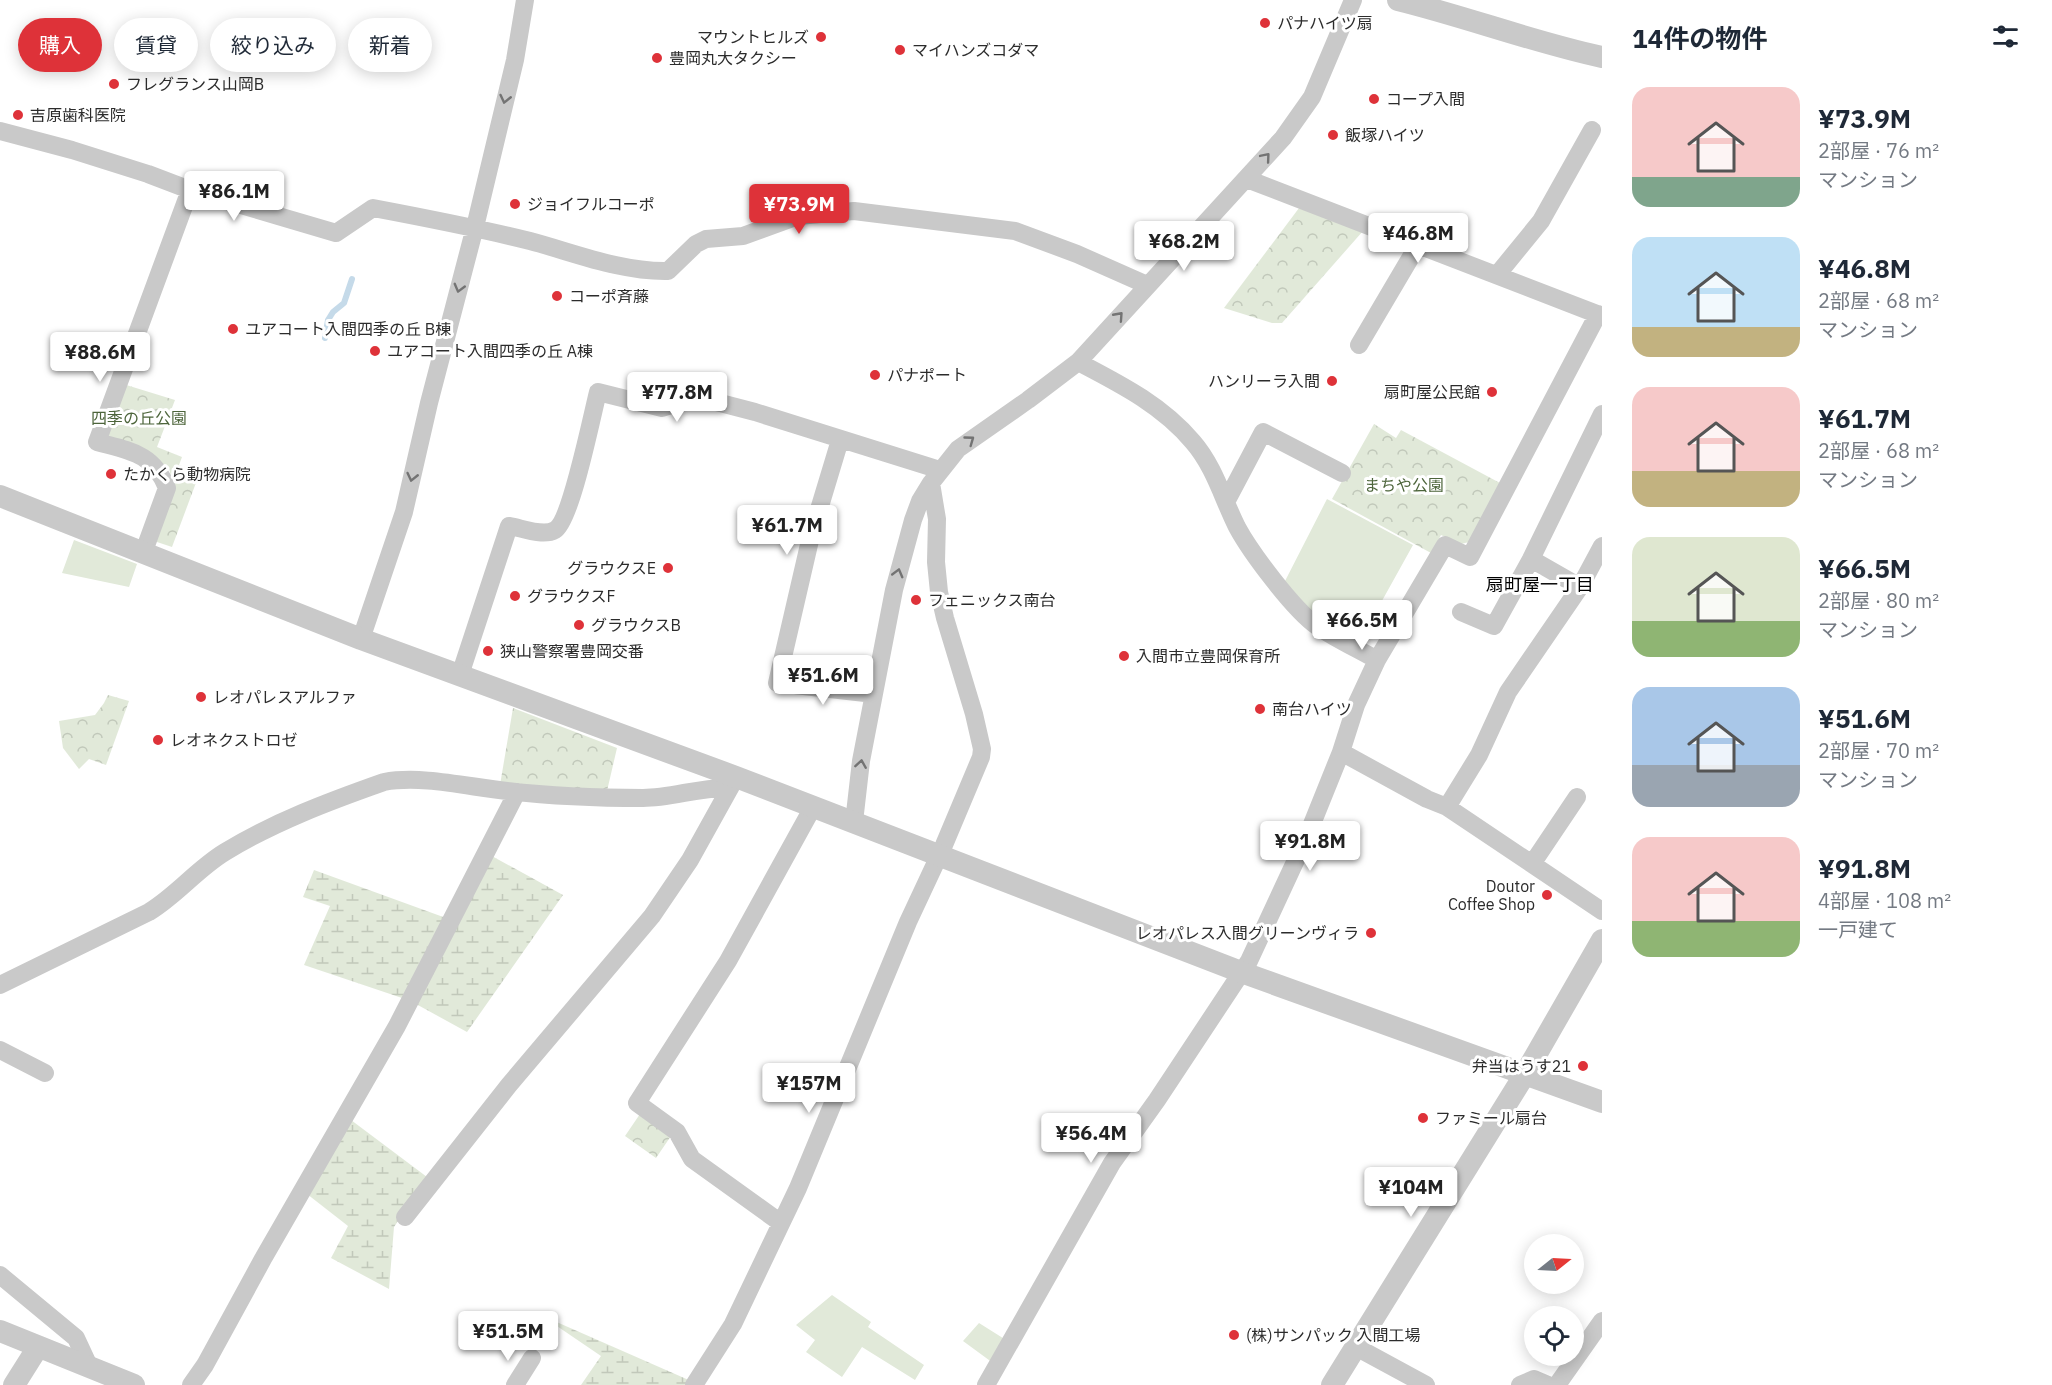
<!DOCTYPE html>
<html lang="ja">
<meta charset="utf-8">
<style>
body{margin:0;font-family:"IBM Plex Sans","Noto Sans JP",sans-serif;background:#f6f6f7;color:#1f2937;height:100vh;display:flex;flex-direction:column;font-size:22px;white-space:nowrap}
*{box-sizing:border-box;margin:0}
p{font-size:20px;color:#747a83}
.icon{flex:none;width:33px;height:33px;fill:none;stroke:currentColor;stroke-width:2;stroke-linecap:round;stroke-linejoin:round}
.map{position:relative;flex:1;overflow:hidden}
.sheet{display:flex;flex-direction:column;background:#fff;width:450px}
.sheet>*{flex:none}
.guide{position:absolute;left:18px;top:18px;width:570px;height:54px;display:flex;gap:12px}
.needle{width:39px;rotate:72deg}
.tools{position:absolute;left:1524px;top:1234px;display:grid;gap:12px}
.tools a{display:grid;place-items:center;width:60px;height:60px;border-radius:50%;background:#fff;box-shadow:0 3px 15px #0003;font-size:30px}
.price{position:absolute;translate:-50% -51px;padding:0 14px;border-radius:6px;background:#fff;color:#222;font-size:20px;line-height:39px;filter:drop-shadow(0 2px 3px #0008)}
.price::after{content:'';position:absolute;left:50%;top:36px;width:18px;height:14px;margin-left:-9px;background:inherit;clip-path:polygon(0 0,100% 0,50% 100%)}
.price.active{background:#de3239;color:#fff}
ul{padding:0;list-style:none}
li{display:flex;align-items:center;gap:18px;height:150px;padding:0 30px}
li span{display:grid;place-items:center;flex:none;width:168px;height:120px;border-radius:18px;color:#555}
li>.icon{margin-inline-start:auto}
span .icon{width:72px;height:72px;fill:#fffc;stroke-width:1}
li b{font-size:26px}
h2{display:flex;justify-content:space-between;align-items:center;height:72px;padding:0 30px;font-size:26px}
.pill{padding:0 21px;border-radius:27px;background:#fff;box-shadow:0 3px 15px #0003;font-size:21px;line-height:54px}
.pill.active{background:#de3239;color:#fff}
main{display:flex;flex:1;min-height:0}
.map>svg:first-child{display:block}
</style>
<main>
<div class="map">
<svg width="1602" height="1385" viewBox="0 0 1602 1385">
<defs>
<pattern id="forest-crowns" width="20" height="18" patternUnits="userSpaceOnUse" patternTransform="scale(1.5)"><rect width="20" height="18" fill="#e1e9d9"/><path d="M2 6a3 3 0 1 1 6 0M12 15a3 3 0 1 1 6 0" fill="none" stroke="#c1c8ba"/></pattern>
<pattern id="wetland-marsh" width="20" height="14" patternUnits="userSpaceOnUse" patternTransform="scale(1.5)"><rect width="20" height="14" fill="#e1e9d9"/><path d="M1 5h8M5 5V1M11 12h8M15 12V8" fill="none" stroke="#c1c8ba"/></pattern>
</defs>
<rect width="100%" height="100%" fill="#fff"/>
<!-- grass -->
<path fill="#e1e9d9" d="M1327 499 1413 545 1358 644 1321 624 1284 583Z
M74 540 137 564 129 587 62 573Z
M832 1295 871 1322 868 1327 924 1365 915 1380 862 1347 842 1377 806 1352 815 1340 796 1325Z
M979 1323 1006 1340 993 1363 963 1341Z"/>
<!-- forest -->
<path fill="url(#forest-crowns)" d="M1299 208 1363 231 1282 323H1272L1224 308Z
M123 384 175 400 157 447 182 457 179 465 200 472 172 547 154 541 174 489 169 468 141 449 107 440Z
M1374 424 1396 438 1401 430 1500 483 1469 542 1461 544 1441 535 1431 553 1332 499Z
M108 695 129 701 106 765 89 759 79 769 63 748 59 721 95 715 104 703Z
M513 708 617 748 607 791 500 785Z
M640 1114 671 1136 656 1158 625 1136Z"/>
<!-- wetland -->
<path fill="url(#wetland-marsh)" d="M490 855 563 895 467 1032 416 1004Z
M314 870 446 918 405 999 304 965 330 906 303 897Z
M351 1120 427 1177 394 1227 389 1289 331 1258 348 1226 307 1194Z
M552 1320 691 1381 688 1385H581L601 1356 551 1322Z"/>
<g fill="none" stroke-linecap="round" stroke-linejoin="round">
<!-- stream -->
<path stroke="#c5dae9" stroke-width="6" d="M325 338 328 320 333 312 344 303 352 279"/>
<!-- minor -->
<path stroke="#c9c9c9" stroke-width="18" d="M0 131 72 150 148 174 190 190 336 233 373 208C426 218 478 228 530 241 575 253 621 272 668 271L696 244 706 239 743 236 798 216 854 211 1015 231 1077 254 1147 285
M1247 179 1602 316
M1497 275 1541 221 1592 130
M1598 314 1470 557 1445 545 1377 660 1356 705 1341 752 1427 799 1447 807 1602 911
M1359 345 1418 245
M1078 362C1120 384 1162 405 1193 442 1214 466 1223 499 1237 527 1251 553 1294 610 1317 626 1336 639 1358 649 1377 660
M840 440 811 536 777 683 874 694
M1226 502 1263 432 1342 473
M144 551 167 488C153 453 130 451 97 442L190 190
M1531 559 1580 587
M1461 612 1494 626 1531 559 1602 414
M361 639 404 512 429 403 475 227 515 60 525 0
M460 675 509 526C522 528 543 537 555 530 571 521 592 415 598 392L662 408 684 401 705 399 755 412 940 470
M1447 807 1479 755 1508 692 1580 587 1602 546
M854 822 861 761 894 590 913 520 920 501 931 483 958 449 1028 400 1078 362 1283 138 1312 97 1353 0
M1532 864 1577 797
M0 985 149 912C177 895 197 869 225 852 274 822 330 801 384 782 422 775 469 787 507 791 551 796 598 798 643 798 672 798 700 787 729 788
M0 1050 45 1073
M405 1217 509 1085 652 916 690 860 735 779
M781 1223 692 1159 677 1132 637 1103 728 961 813 807
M0 1275 76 1338 89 1366
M1356 1347 1426 1385
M191 1385 205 1365 264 1257 397 1026 517 792
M515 1385 532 1358
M694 1385 733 1324 798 1188 908 922 944 845 981 757 982 749 974 714 945 618 939 592 936 562 937 519 931 483
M986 1385 1112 1163 1157 1100 1249 961 1308 834 1341 752
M1520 1385 1534 1379 1548 1385
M1557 1385 1602 1321"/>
<!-- tertiary -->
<path stroke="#c9c9c9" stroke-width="22" d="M1398 0C1467 17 1533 42 1602 57
M0 496 361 639 736 777 1241 972 1602 1102
M0 1331 134 1385
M14 1385 38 1347
M1332 1385 1525 1074 1602 940"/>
</g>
<!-- one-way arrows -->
<defs><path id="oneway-chevron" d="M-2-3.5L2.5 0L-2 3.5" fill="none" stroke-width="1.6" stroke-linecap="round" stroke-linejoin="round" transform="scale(1.5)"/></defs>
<g stroke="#737373">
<use href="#oneway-chevron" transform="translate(505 99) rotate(103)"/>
<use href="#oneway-chevron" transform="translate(1266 157) rotate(-50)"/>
<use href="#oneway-chevron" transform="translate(459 288) rotate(105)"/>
<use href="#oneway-chevron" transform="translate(1119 316) rotate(-48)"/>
<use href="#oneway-chevron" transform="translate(970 440) rotate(-36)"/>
<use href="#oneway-chevron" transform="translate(412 477) rotate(103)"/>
<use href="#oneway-chevron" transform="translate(898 573) rotate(-75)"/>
<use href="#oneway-chevron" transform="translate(861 764) rotate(-81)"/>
</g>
<!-- markers -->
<g fill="#de3239" stroke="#fff" stroke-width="2">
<circle cx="1265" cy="23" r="6"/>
<circle cx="821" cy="37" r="6"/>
<circle cx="900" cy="50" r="6"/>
<circle cx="657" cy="58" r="6"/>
<circle cx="114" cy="84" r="6"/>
<circle cx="1374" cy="99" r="6"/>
<circle cx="18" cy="115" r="6"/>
<circle cx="1333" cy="135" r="6"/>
<circle cx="515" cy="204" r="6"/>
<circle cx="557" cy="296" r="6"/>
<circle cx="233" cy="329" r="6"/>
<circle cx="375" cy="351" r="6"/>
<circle cx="875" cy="375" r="6"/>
<circle cx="1332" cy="381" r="6"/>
<circle cx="1492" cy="392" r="6"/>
<circle cx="111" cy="474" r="6"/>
<circle cx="668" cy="568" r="6"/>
<circle cx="515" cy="596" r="6"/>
<circle cx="916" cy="600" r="6"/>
<circle cx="579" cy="625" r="6"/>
<circle cx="488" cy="651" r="6"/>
<circle cx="1124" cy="656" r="6"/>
<circle cx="201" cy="697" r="6"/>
<circle cx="1260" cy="709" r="6"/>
<circle cx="158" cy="740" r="6"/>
<circle cx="1547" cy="895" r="6"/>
<circle cx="1371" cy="933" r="6"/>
<circle cx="1583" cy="1066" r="6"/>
<circle cx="1423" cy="1118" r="6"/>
<circle cx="1234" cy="1335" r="6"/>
</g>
<g text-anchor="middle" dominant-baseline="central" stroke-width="6" stroke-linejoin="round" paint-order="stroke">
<!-- poi labels -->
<g font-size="16" fill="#2c2c2c" stroke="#fff" text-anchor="start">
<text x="1277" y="23">パナハイツ扇</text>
<text x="809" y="37" text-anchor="end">マウントヒルズ</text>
<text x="912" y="50">マイハンズコダマ</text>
<text x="669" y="58">豊岡丸大タクシー</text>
<text x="126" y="84">フレグランス山岡B</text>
<text x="1386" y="99">コープ入間</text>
<text x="30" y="115">吉原歯科医院</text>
<text x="1345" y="135">飯塚ハイツ</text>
<text x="527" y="204">ジョイフルコーポ</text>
<text x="569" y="296">コーポ斉藤</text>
<text x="245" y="329">ユアコート入間四季の丘 B棟</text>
<text x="387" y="351">ユアコート入間四季の丘 A棟</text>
<text x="887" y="375">パナポート</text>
<text x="1320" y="381" text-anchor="end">ハンリーラ入間</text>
<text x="1480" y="392" text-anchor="end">扇町屋公民館</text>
<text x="123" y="474">たかくら動物病院</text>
<text x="656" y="568" text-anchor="end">グラウクスE</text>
<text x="527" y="596">グラウクスF</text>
<text x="928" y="600">フェニックス南台</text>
<text x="591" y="625">グラウクスB</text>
<text x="500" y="651">狭山警察署豊岡交番</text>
<text x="1136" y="656">入間市立豊岡保育所</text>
<text x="213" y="697">レオパレスアルファ</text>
<text x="1272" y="709">南台ハイツ</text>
<text x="170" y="740">レオネクストロゼ</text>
<text x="1535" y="886" text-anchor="end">Doutor<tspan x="1535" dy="18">Coffee Shop</tspan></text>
<text x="1359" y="933" text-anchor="end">レオパレス入間グリーンヴィラ</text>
<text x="1571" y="1066" text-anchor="end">弁当はうす21</text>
<text x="1435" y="1118">ファミール扇台</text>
<text x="1246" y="1335">(株)サンパック 入間工場</text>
</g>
<!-- park labels -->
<g font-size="16" fill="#4d653b" stroke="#fff">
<text x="139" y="418">四季の丘公園</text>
<text x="1404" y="485">まちや公園</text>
</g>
<!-- neighbourhood labels -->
<g font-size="18" fill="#000" stroke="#fff">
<text x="1540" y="584">扇町屋一丁目</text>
</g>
</g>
</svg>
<div class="tools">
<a><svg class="needle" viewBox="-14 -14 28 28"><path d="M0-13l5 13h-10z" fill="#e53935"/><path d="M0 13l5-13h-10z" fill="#747a83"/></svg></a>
<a><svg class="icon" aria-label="locate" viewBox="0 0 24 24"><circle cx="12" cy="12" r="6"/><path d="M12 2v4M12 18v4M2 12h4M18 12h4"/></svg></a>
</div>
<b class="price" style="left:234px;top:222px">¥86.1M</b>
<b class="price active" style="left:799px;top:235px">¥73.9M</b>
<b class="price" style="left:1418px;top:264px">¥46.8M</b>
<b class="price" style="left:1184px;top:272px">¥68.2M</b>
<b class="price" style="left:100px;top:383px">¥88.6M</b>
<b class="price" style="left:677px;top:423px">¥77.8M</b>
<b class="price" style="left:787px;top:556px">¥61.7M</b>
<b class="price" style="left:1362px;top:651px">¥66.5M</b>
<b class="price" style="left:823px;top:706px">¥51.6M</b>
<b class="price" style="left:1310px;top:872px">¥91.8M</b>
<b class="price" style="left:809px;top:1114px">¥157M</b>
<b class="price" style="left:1091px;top:1164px">¥56.4M</b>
<b class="price" style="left:1411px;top:1218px">¥104M</b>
<b class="price" style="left:508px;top:1362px">¥51.5M</b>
<div class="guide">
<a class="pill active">購入</a>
<a class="pill">賃貸</a>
<a class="pill">絞り込み</a>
<a class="pill">新着</a>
</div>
</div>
<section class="sheet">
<h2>14件の物件<svg class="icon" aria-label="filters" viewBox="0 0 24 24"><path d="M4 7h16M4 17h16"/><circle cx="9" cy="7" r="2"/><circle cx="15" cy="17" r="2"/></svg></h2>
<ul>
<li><span style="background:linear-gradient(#f6c9c9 75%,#7fa58c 0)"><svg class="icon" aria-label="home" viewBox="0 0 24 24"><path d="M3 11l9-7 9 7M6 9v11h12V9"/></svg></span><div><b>¥73.9M</b><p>2部屋 · 76 m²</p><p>マンション</p></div></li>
<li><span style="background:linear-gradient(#bfe0f5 75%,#c2b280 0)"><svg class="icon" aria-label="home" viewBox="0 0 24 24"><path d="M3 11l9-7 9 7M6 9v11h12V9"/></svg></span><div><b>¥46.8M</b><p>2部屋 · 68 m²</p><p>マンション</p></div></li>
<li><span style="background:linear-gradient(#f6c9c9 70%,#c2b280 0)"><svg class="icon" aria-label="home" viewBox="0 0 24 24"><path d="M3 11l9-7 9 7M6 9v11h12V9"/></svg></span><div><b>¥61.7M</b><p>2部屋 · 68 m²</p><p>マンション</p></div></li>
<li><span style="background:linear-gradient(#dfe7d0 70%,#8fb573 0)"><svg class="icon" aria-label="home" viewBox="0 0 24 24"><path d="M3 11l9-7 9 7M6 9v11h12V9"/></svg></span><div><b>¥66.5M</b><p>2部屋 · 80 m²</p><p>マンション</p></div></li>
<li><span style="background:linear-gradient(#a9c7e8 65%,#9aa5b1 0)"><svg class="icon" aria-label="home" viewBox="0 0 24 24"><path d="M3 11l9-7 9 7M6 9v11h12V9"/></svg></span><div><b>¥51.6M</b><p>2部屋 · 70 m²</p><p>マンション</p></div></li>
<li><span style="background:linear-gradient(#f6c9c9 70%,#8fb573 0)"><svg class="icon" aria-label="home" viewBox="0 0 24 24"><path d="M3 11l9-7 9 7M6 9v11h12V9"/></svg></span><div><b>¥91.8M</b><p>4部屋 · 108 m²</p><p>一戸建て</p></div></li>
</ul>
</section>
</main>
